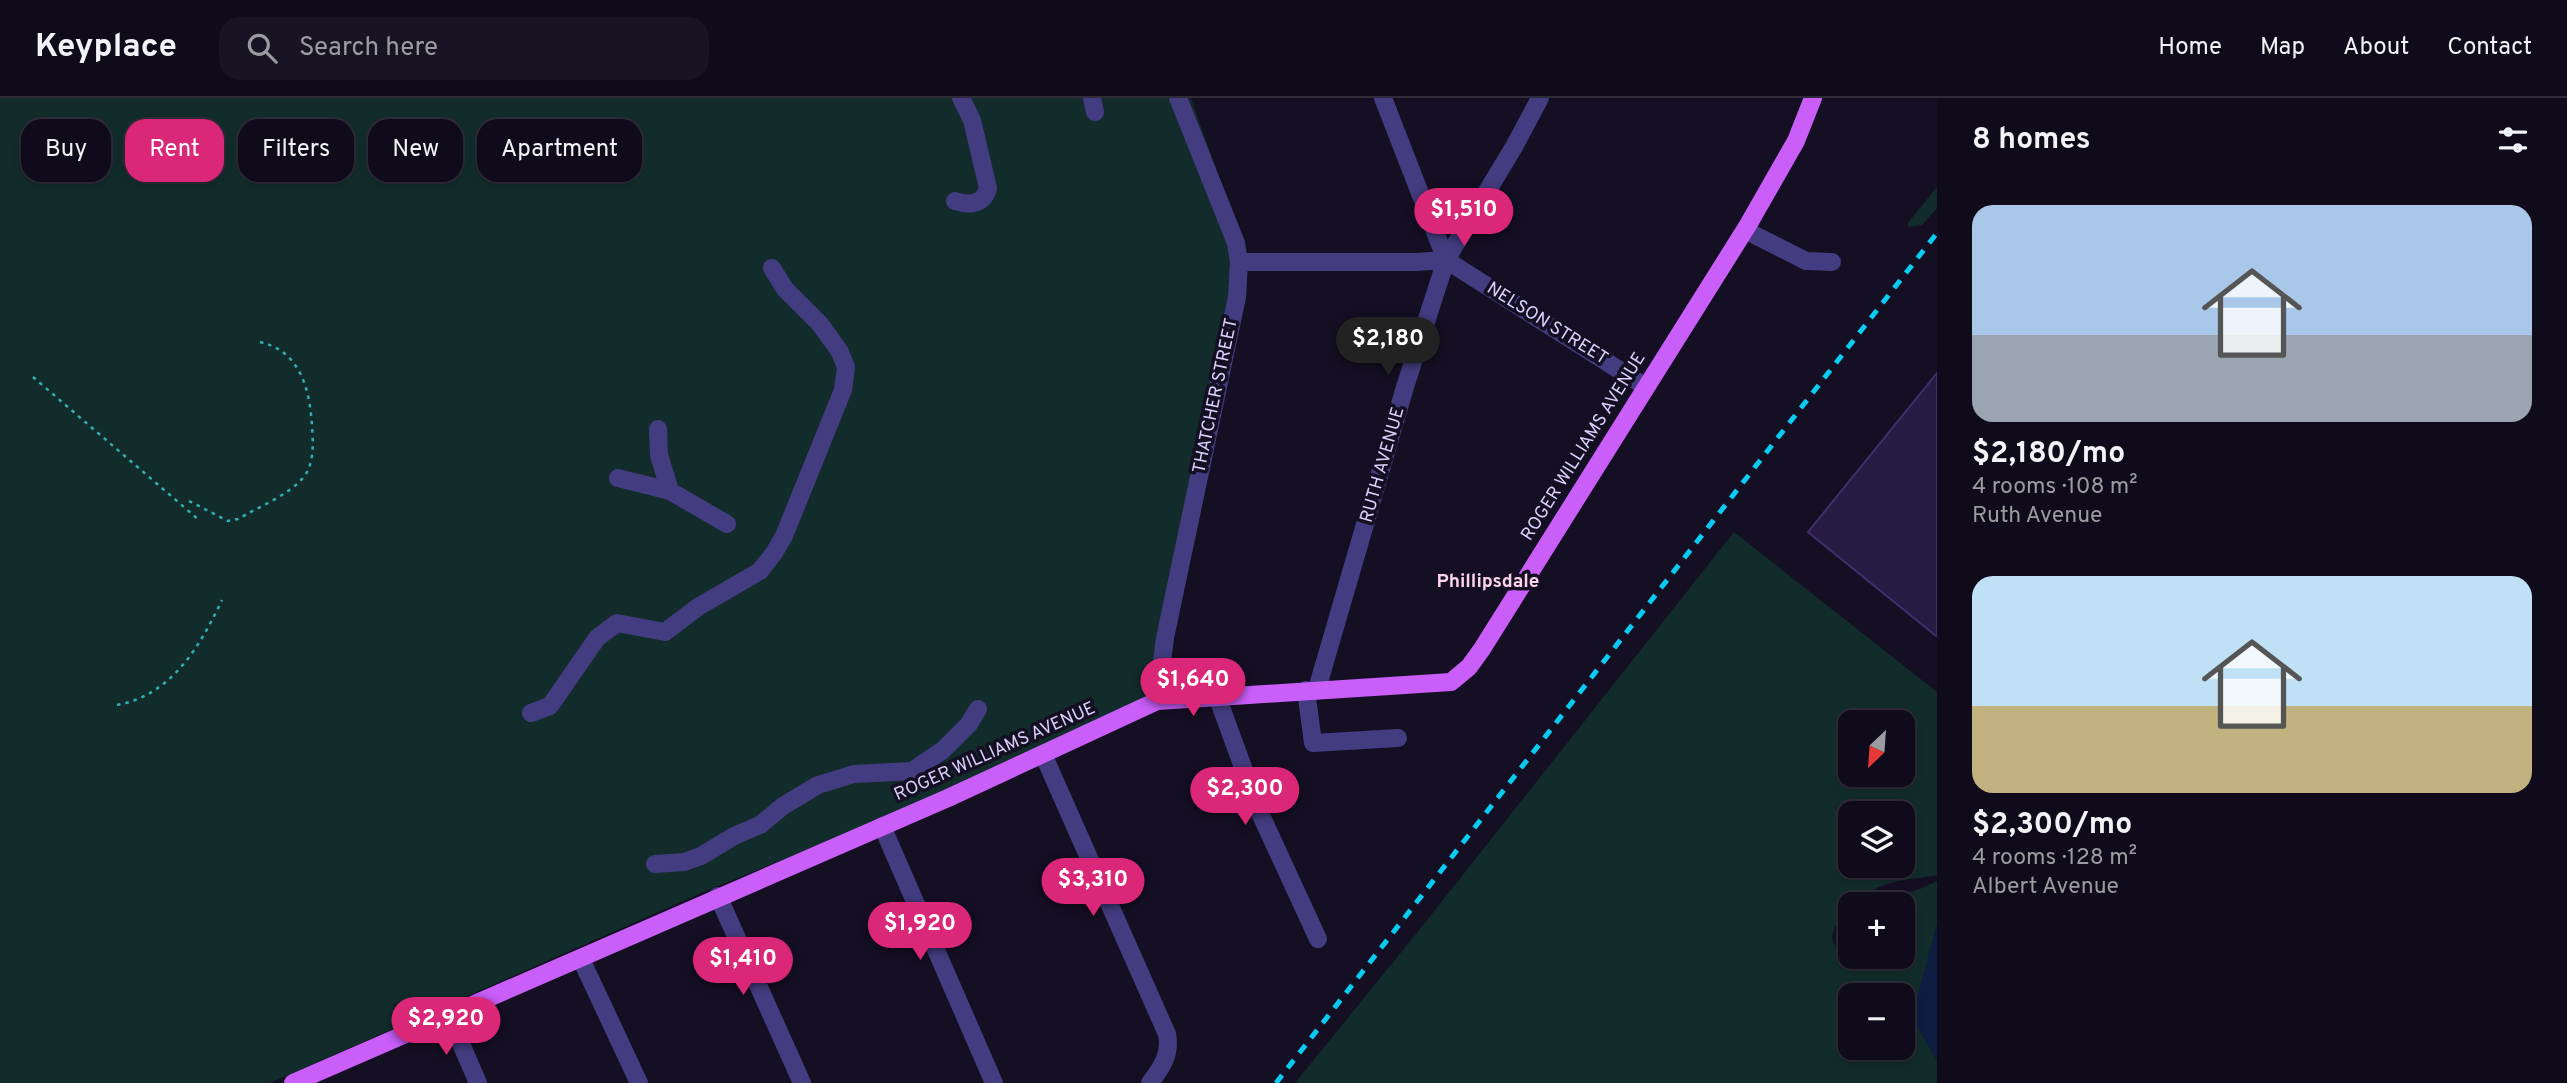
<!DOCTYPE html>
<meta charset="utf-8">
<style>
body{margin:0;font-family:Overpass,sans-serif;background:#181423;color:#f1f3f6;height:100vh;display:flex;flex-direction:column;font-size:26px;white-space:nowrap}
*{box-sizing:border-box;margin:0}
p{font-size:23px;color:#9b9ba2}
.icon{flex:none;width:38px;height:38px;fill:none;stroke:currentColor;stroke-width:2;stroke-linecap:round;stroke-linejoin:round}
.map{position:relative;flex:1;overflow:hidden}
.drawer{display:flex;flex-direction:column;background:#0f0b1a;width:630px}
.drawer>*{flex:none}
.guide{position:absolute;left:21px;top:21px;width:665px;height:63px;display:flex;gap:14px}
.needle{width:46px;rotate:205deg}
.tools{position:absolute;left:1838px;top:612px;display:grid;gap:14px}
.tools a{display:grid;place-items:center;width:77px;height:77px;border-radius:14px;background:#0f0b1a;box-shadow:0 4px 10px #0003,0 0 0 2px #2f2b39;font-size:35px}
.price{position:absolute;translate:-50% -60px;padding:0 16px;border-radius:24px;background:#db2777;color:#fff;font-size:23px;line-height:46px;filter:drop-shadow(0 2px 4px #0008)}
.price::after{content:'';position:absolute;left:50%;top:42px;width:21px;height:16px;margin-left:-10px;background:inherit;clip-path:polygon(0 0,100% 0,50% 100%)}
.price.active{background:#222;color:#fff}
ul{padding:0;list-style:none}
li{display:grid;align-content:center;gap:14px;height:371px;padding:0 35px}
li span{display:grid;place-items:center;height:217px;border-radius:21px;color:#555}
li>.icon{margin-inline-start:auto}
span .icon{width:126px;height:126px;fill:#fffc;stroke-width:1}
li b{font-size:30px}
h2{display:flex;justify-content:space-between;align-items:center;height:84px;padding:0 35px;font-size:30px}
.chip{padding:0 24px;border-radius:21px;background:#0f0b1a;box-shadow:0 4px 10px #0003,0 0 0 2px #2f2b39;font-size:24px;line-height:63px}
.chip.active{background:#db2777;color:#fff}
header{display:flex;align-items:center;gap:42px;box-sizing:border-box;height:98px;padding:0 35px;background:#0f0b1a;border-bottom:2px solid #2f2b39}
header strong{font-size:33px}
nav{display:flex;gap:38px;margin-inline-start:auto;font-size:24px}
.search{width:490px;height:63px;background:#181423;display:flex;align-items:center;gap:18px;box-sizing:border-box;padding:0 24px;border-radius:21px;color:#9b9ba2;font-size:26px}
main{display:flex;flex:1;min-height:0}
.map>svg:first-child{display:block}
</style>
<header>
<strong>Keyplace</strong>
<div class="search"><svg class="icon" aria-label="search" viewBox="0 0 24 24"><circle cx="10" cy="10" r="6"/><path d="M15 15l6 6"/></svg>Search here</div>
<nav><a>Home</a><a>Map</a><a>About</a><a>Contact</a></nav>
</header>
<main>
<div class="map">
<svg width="1937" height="985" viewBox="0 0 1937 985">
<rect width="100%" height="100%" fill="#140f23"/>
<!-- green -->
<path fill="#122c2c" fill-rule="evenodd" d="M0 0H1191L1234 122 1244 160 1159 597 869 726 706 793 270 985H0Z
M1937 89V110L1922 127 1909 129 1907 126Z
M1734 434 1937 594V777C1918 781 1895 781 1877 790 1868 795 1860 807 1850 807V812L1835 828 1832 840 1836 849 1839 834 1850 822V859H1902V807H1870C1894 796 1914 796 1937 783V827L1912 919 1937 963V985H1295L1424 826ZM1850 625H1902V677H1850ZM1850 716H1902V768H1850ZM1850 898H1902V950H1850Z"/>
<!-- water -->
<path fill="#0e1e43" d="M1937 827V963L1912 919Z"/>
<!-- building -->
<path fill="#261c43" stroke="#3f2f6e" stroke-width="2" d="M1937 275V537L1936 538 1808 434Z"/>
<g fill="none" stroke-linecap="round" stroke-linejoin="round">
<!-- path -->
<path stroke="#33afb0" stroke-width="2.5" stroke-dasharray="3.5 5" stroke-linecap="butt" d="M33 279 199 422
M189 403 228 423 238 421C258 409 299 393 308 372 314 359 313 342 312 329 310 289 299 250 255 243
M117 607C172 597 200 548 222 502"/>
<!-- minor -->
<path stroke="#433c80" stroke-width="18" d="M1092 0 1095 14
M1383 0 1446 162
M955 103C970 108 984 106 988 90L972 22 961 0
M1745 132 1806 163 1832 164
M1239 164H1416L1446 162 1646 289
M658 331 659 357 670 393
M618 380 670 393 727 426
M1317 591 1405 289 1446 162 1515 47 1540 0
M1306 592 1313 645 1398 640
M1217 598 1259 713 1318 841
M1157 603 1165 540 1237 199 1239 164 1236 145 1178 0
M531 615 550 608 597 540 617 525 665 534 698 509 760 473 774 455 784 438 843 292 846 269 840 254 820 226 785 191 772 170
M1043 656 1167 936C1171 956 1162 969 1150 985
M882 728 994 985
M655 766 684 764 701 758 734 738 760 727 783 708 818 687 854 676 912 673 943 652 969 626 978 611
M718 798 802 985
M581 861 639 985
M449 918 478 985"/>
<!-- major -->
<path stroke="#c95ef9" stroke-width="18" d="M293 985 948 700 1157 603 1451 584 1469 569 1482 551 1748 127 1796 43 1813 0"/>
<!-- rail -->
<path stroke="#09cbf2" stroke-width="5" stroke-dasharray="10 9" stroke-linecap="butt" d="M1276 985 1937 135"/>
</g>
<g text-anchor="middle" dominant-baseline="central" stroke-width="7" stroke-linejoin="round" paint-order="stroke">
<!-- street labels -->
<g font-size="18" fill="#dad2fd" stroke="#140f23">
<text transform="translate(1547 226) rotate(32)">NELSON STREET</text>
<text transform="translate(1216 298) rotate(-78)">THATCHER STREET</text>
<text transform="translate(1584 349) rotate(-58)">ROGER WILLIAMS AVENUE</text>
<text transform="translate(1383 367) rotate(-74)">RUTH AVENUE</text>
<text transform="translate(995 654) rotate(-24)">ROGER WILLIAMS AVENUE</text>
</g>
<!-- neighbourhood labels -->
<g font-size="19" font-weight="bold" fill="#fdd4ec" stroke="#140f23">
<text x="1488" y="484">Phillipsdale</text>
</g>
</g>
</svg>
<div class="tools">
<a><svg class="needle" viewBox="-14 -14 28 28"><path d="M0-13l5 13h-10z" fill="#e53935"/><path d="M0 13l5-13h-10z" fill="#9b9ba2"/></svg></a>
<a><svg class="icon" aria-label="layers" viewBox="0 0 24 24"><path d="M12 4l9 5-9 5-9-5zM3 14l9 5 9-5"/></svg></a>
<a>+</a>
<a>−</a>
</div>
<b class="price" style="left:1464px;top:150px">$1,510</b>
<b class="price active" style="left:1388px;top:279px">$2,180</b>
<b class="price" style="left:1193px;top:620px">$1,640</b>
<b class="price" style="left:1245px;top:729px">$2,300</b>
<b class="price" style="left:1093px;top:820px">$3,310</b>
<b class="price" style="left:920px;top:864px">$1,920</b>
<b class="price" style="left:743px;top:899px">$1,410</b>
<b class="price" style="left:446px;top:959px">$2,920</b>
<div class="guide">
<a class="chip">Buy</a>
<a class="chip active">Rent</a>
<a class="chip">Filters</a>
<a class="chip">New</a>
<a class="chip">Apartment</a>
</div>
</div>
<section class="drawer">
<h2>8 homes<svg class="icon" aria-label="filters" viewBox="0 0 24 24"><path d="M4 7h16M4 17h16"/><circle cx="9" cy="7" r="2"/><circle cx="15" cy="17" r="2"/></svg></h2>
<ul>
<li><span style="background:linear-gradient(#a9c7e8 60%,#9aa5b1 0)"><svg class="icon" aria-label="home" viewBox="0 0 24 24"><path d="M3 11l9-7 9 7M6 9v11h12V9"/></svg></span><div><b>$2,180/mo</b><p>4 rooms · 108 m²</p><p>Ruth Avenue</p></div></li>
<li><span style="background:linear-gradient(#bfe0f5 60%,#c2b280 0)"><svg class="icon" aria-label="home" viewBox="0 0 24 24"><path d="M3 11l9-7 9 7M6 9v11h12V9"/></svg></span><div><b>$2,300/mo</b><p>4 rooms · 128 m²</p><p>Albert Avenue</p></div></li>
</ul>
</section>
</main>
